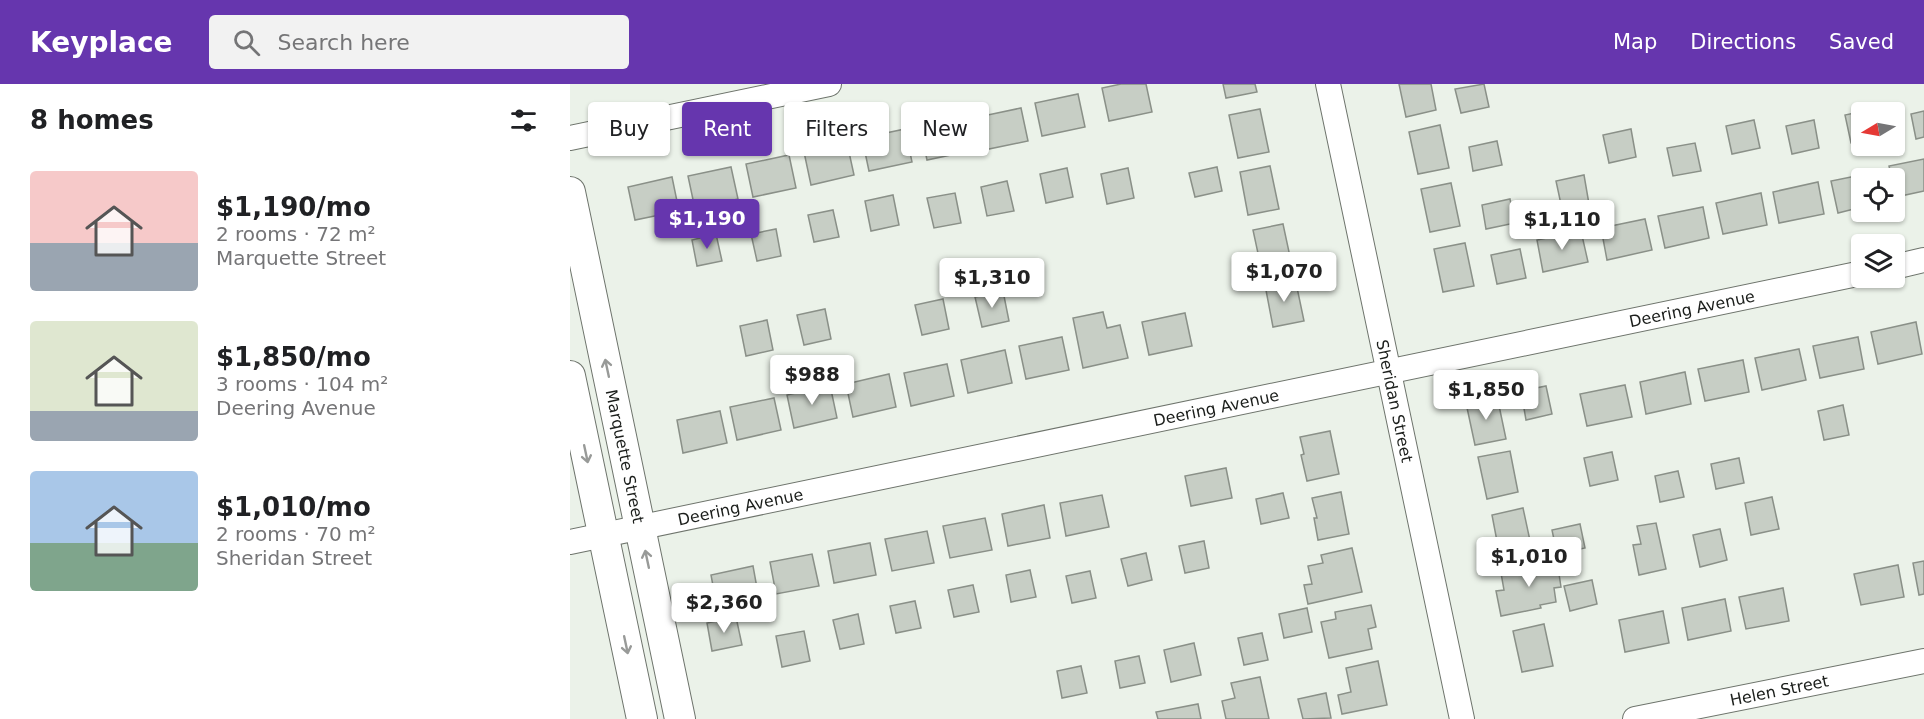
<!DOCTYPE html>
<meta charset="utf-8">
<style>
body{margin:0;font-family:"DejaVu Sans",sans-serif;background:#f2f2f2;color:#202124;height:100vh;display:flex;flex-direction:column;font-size:22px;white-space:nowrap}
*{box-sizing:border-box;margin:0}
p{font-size:20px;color:#757577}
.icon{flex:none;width:33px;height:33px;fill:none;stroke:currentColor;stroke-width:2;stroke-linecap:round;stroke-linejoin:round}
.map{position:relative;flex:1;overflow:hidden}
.details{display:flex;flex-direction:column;background:#fff;width:570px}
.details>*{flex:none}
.guide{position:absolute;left:18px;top:18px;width:570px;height:54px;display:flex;gap:12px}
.needle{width:39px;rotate:260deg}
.tools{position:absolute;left:1281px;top:18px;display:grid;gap:12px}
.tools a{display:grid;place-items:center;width:54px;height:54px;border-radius:6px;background:#fff;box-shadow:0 2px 4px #0004;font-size:30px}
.price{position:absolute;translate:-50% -51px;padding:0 14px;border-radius:6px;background:#fff;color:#222;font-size:20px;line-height:39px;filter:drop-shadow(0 2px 3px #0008)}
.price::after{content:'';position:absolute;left:50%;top:36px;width:18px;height:14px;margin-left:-9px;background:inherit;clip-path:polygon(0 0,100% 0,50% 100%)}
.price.active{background:#6636ae;color:#fff}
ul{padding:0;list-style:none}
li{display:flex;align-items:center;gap:18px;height:150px;padding:0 30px}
li span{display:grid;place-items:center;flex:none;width:168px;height:120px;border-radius:6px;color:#555}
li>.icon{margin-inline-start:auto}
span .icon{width:72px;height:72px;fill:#fffc;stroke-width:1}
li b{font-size:26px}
h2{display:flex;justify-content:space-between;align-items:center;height:72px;padding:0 30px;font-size:26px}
.chip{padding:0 21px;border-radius:6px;background:#fff;box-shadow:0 2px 4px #0004;font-size:21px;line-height:54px}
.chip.active{background:#6636ae;color:#fff}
header{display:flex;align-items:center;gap:36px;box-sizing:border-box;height:84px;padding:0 30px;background:#6636ae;color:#fff}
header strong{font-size:28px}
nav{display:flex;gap:33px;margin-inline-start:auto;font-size:21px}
.search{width:420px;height:54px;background:#f2f2f2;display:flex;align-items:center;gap:15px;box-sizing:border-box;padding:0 21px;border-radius:6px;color:#757577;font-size:22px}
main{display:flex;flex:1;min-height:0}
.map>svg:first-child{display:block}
</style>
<header>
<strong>Keyplace</strong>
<div class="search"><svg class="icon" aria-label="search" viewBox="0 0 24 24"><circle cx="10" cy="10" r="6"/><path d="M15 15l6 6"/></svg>Search here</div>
<nav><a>Map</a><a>Directions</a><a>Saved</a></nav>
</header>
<main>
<section class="details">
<h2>8 homes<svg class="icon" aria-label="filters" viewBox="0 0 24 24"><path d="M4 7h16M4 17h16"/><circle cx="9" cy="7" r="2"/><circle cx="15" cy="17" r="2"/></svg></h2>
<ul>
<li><span style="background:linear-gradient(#f6c9c9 60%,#9aa5b1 0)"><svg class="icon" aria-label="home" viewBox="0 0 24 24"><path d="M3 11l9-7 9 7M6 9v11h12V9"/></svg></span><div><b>$1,190/mo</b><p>2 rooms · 72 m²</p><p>Marquette Street</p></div></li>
<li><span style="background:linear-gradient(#dfe7d0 75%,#9aa5b1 0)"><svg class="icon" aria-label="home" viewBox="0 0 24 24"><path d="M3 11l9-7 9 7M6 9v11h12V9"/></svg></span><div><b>$1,850/mo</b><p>3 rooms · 104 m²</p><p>Deering Avenue</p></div></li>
<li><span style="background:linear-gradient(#a9c7e8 60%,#7fa58c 0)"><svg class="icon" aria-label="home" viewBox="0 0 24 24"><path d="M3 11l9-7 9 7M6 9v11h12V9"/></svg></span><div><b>$1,010/mo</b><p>2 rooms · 70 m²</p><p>Sheridan Street</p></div></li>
</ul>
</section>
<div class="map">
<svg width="1354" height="635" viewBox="0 0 1354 635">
<rect width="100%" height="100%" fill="#ebf2e9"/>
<!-- building -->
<path fill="#c7cec5" stroke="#8a9088" stroke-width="1.5" d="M551 0H576L582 28 539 37 532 4Z
M653 0H685L687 8 656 14Z
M829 0H861L866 26 836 33Z
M914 0 919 23 891 29 885 5Z
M508 10 515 43 472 52 465 19Z
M451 24 458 57 414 66 408 33Z
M690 25 699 68 668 74 659 31Z
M1303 25 1304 28H1292V57L1281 59 1275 31Z
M1354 27V53L1346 55 1341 30Z
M393 34 400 67 357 76 350 43Z
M1184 36 1190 64 1162 70 1156 42Z
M1244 36 1249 64 1222 70 1216 42Z
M870 41 879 84 848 90 839 48Z
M335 45 342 78 299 87 292 54Z
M1061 45 1066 73 1039 79 1033 51Z
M927 57 932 81 903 87 899 63Z
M277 59 284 91 241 101 234 68Z
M1125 59 1131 87 1103 92 1097 64Z
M219 71 226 104 183 113 176 80Z
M1354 75V107L1326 113 1324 94H1322L1319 82Z
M700 82 709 125 678 131 670 88Z
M161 83 168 115 125 125 118 92Z
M647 83 652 107 625 113 619 89Z
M497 84 503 113 476 119 470 90Z
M558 84 564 114 537 120 531 90Z
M1306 88 1307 94H1292V123L1268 129 1261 97Z
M1014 91 1019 120 992 125 986 97Z
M102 93 109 127 65 136 58 103Z
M437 97 444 127 417 132 411 103Z
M1248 98 1254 130 1209 139 1203 108Z
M881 99 890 142 860 148 851 105Z
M385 109 391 139 364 144 357 114Z
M1191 109 1197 141 1153 150 1146 119Z
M323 111 329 141 301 147 295 117Z
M940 115 945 139 916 145 912 121Z
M1133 123 1139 154 1095 164 1088 132Z
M263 126 269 153 244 158 238 131Z
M1075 135 1082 166 1037 176 1031 144Z
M713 140 722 182 692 188 683 146Z
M206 145 211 172 187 177 181 150Z
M1011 147 1018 178 973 188 967 156Z
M146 150 152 177 127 182 122 156Z
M895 159 904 202 873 208 864 165Z
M950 165 956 194 927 200 921 171Z
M725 194 734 237 703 243 695 201Z
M433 207 439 237 412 243 405 213Z
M373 215 379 245 352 251 345 221Z
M255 225 261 255 234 261 227 231Z
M533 228 537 244 550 241 558 274 513 284 503 234Z
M615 229 622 262 579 271 572 238Z
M197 236 203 266 176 272 170 242Z
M1346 238 1352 270 1308 280 1301 248Z
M492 253 499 286 456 295 449 262Z
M1288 253 1294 285 1250 294 1243 262Z
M1229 265 1236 296 1192 306 1185 274Z
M435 266 442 299 398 309 391 276Z
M1173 276 1179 308 1135 317 1128 285Z
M377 280 384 312 341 322 334 289Z
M1115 288 1121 320 1076 330 1070 298Z
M319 290 326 323 283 333 276 300Z
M260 301 267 334 224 344 217 311Z
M1055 301 1062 333 1017 342 1010 310Z
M976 302 982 330 956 336 951 307Z
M927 312 936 355 905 361 896 319Z
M204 314 211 346 167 356 160 323Z
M1273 321 1279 351 1254 356 1248 327Z
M150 327 157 359 113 369 107 336Z
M760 347 769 390 737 397 731 371 734 370 730 353Z
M940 367 948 408 917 415 908 373Z
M1042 368 1048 396 1020 402 1014 374Z
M1169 374 1174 399 1146 405 1141 380Z
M656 384 662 414 621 422 615 392Z
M1108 387 1114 413 1090 418 1085 392Z
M771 408 779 450 748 456 744 434H747L742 414Z
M713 409 719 434 691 440 686 415Z
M532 411 539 443 496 452 490 419Z
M1202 413 1209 445 1181 451 1175 419Z
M474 421 480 454 438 462 432 430Z
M953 424 962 466 930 473 922 431Z
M415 434 422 466 380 474 373 442Z
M1086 439 1096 485 1069 491 1063 461 1071 460 1067 442Z
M1010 440 1015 464 987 470 982 446Z
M1150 445 1157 476 1130 483 1123 451Z
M357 447 364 479 322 487 315 455Z
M634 457 639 484 615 489 609 462Z
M300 459 306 491 264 499 258 467Z
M782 464 792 508 738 520 734 501 742 500 738 482 753 479 751 471Z
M576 469 582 496 558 502 551 475Z
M242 470 249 502 206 510 200 478Z
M987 477 991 503 984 504 986 518 970 521 971 524 931 532 926 507 934 506 931 489Z
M1354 477V510L1349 511 1343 479Z
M1328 481 1334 513 1291 521 1284 490Z
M183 482 189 515 147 523 141 491Z
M460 486 466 513 441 518 436 491Z
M520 487 526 514 502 519 496 492Z
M1022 496 1027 520 1000 527 994 502Z
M403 501 409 528 384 533 378 506Z
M1213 504 1219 537 1176 545 1169 513Z
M1155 515 1161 547 1118 556 1112 524Z
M345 517 351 544 326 549 320 522Z
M801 521 806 543 798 545 802 565 759 574 751 538 766 535 765 528Z
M737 524 742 548 714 554 709 530Z
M1093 527 1099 559 1055 568 1049 536Z
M288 530 294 560 270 565 263 536Z
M166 533 172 561 142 567 137 539Z
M974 540 983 582 952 588 943 547Z
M234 547 240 577 212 583 206 552Z
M692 549 698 576 674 581 668 554Z
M624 559 631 591 601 598 594 566Z
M569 572 575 599 550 604 545 577Z
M808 577 817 621 772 630 768 611 781 608 776 584Z
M511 582 517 609 492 614 487 587Z
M690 593 699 635H656L652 617 665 614 661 599Z
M756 609 761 634 733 635 728 615Z
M628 620 631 635H588L586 628Z"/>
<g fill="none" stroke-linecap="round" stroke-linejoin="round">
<!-- minor casing -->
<g stroke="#6e746c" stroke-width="26">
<g id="minor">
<path id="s1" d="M758 0 892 635"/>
<path d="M0 54 259 0"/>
<path d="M1324 183 1354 176"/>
<path id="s2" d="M0 458 1292 189"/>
<path id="s3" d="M1065 635 1354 577"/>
</g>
</g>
<!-- tertiary casing -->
<g stroke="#6e746c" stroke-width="32">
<g id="tertiary">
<path id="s4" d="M0 108 110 635"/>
<path d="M0 292 72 635"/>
</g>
</g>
<!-- minor -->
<use href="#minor" stroke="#fff" stroke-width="24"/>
<!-- tertiary -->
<use href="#tertiary" stroke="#fff" stroke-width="30"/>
</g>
<!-- one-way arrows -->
<defs><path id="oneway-shaft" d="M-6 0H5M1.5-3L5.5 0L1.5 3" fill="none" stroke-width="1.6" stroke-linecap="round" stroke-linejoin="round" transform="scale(1.5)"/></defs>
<g stroke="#989a98">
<use href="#oneway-shaft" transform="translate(37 284) rotate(-102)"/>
<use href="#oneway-shaft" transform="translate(16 370) rotate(78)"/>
<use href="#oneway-shaft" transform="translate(77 475) rotate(-102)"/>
<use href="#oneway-shaft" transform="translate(56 561) rotate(78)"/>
</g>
<g text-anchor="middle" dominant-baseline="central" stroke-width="4.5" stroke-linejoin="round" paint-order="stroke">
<!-- street labels -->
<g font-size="16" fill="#1b1e1b" stroke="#f9fff7">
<text stroke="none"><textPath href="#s2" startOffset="1146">Deering Avenue</textPath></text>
<text stroke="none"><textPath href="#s1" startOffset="324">Sheridan Street</textPath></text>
<text stroke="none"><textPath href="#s2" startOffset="660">Deering Avenue</textPath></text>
<text stroke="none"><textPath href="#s4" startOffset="270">Marquette Street</textPath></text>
<text stroke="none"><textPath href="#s2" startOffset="174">Deering Avenue</textPath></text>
<text stroke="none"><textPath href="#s3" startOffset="147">Helen Street</textPath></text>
</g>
</g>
</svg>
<div class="tools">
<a><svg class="needle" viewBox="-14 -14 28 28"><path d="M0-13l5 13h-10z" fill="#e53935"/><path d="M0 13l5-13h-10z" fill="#757577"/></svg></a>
<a><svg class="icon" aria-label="locate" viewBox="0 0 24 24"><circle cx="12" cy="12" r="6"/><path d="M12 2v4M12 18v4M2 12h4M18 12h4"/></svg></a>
<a><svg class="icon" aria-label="layers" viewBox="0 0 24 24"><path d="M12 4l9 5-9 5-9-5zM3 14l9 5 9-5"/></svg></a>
</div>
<b class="price active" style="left:137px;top:166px">$1,190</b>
<b class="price" style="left:992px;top:167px">$1,110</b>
<b class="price" style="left:714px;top:219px">$1,070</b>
<b class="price" style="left:422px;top:225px">$1,310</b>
<b class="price" style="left:242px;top:322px">$988</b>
<b class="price" style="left:916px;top:337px">$1,850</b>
<b class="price" style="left:959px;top:504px">$1,010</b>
<b class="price" style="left:154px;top:550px">$2,360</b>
<div class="guide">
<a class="chip">Buy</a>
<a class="chip active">Rent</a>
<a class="chip">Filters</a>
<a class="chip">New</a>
</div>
</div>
</main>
